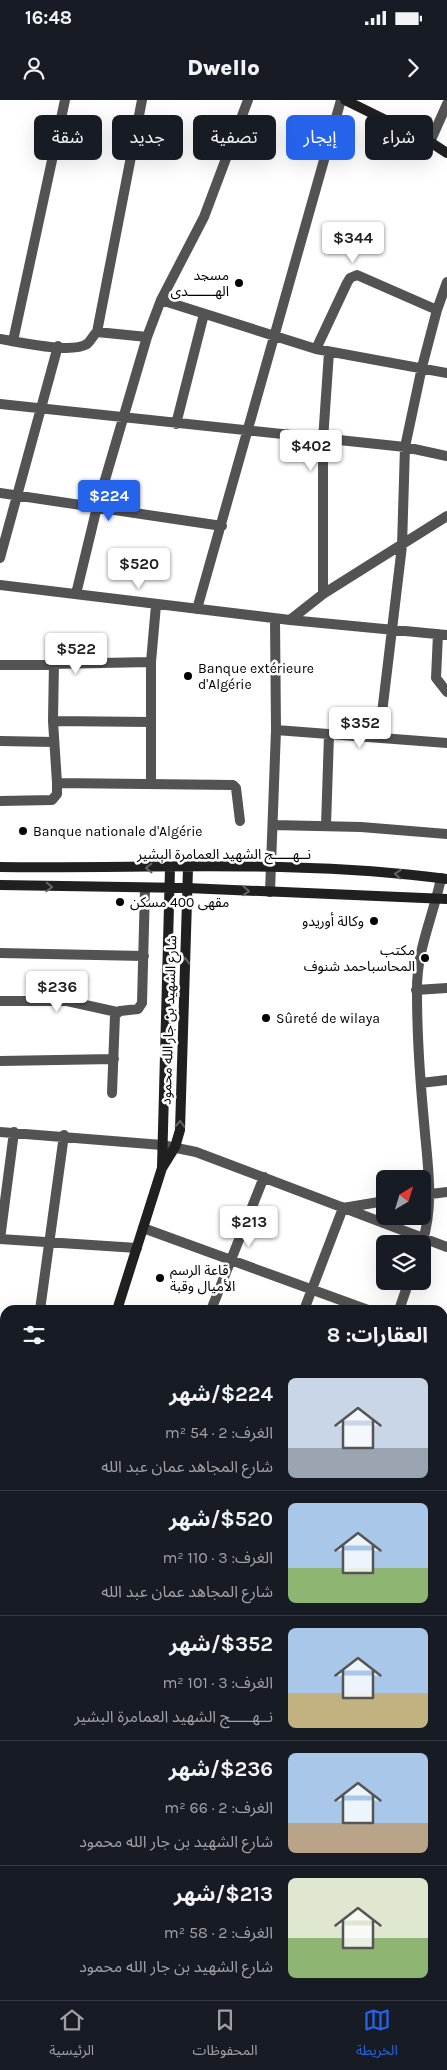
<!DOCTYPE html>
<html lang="ar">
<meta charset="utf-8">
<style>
body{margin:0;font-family:Karla,"Noto Sans Arabic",sans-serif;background:#20242c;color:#f1f3f6;direction:rtl;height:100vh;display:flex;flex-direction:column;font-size:19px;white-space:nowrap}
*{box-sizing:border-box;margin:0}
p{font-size:16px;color:#9ea1a6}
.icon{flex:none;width:28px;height:28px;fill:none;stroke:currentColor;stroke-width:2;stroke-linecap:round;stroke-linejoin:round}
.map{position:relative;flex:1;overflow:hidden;direction:ltr}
.side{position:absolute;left:0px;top:1205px;width:448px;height:695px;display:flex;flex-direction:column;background:#171b24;border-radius:15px 15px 0 0;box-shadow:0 5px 20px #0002;direction:rtl}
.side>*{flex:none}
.top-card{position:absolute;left:15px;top:15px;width:418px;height:45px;direction:rtl;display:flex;gap:10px}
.needle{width:32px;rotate:38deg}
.fabs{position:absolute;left:376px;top:1070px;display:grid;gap:10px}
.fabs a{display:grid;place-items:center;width:55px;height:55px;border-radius:8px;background:#171b24;box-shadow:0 5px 20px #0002;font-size:25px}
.price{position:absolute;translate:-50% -42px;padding:0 11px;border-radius:5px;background:#fff;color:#222;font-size:16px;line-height:32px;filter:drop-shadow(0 1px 2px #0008)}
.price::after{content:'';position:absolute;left:50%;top:30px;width:15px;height:11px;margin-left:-8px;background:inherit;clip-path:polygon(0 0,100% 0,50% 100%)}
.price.selected{background:#2563eb;color:#fff}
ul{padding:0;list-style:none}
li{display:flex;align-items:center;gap:15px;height:125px;padding:0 20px}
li+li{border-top:1px solid #363941}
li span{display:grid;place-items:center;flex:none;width:140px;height:100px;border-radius:8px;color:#555}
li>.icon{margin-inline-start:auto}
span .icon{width:60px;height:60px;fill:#fffc;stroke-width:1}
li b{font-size:21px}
h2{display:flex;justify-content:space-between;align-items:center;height:60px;padding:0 20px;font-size:21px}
.tag{padding:0 18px;border-radius:8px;background:#171b24;box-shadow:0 5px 20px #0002;font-size:18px;line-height:45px}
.tag.selected{background:#2563eb;color:#fff}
.status{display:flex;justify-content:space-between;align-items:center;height:35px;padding:0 25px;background:#171b24;direction:ltr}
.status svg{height:14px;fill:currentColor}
header{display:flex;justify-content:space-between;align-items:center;height:65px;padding:0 20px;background:#171b24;font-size:22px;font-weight:800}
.dock{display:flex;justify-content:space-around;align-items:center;height:70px;border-top:1px solid #363941;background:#171b24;font-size:14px;color:#9ea1a6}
.dock a{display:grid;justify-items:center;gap:2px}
.dock .selected{color:#2563eb}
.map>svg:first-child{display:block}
</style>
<div class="status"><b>16:48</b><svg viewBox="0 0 49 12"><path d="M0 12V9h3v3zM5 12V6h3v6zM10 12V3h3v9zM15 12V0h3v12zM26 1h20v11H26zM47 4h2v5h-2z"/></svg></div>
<header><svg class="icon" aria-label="forward" viewBox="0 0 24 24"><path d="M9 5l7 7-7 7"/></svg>Dwello<svg class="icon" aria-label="person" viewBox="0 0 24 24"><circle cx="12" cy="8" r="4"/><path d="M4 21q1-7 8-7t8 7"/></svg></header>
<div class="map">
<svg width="447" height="1900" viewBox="0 0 447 1900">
<rect width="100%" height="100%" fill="#fff"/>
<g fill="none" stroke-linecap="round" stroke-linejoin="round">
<!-- street -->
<path stroke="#535353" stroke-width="10" d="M430 42 447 4
M161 200 316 249 447 273
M97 232 142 0
M0 239C19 242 71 254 87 244 91 241 93 235 97 232L147 237
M13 241 65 0
M316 249 347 183 350 178 357 175 437 210
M0 304 405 347 447 356
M176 324 204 214
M0 393 222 426
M0 458 58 246
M0 485 290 520 323 494 447 416
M76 494 97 407 147 237 161 200 204 117 248 0
M323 494V340L329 252
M197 509 341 0
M290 520 447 535
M438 534 436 578 447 592
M54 562 53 621 57 683 233 685 236 688 240 721
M0 565 151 562
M53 621 151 622
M276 630 447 643
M379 638 402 446 405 347 422 267 437 210 447 182
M0 641 54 642
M151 683V562L156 505
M0 701 52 700 57 694V683
M273 725 361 727 447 734
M326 726 329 635
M270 792 276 630 275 519
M0 853 144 856
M416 890 447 888
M0 901H67L117 912
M0 961 114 959
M421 983 447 980
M112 993 115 915 120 911 138 909 142 903 145 788
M0 1032 162 1045 196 1052 447 1147
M423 1095 447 1092
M143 1128 368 1210
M0 1139 137 1148
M0 1139 14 1032
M422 1143C435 1105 427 1061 424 1022 420 979 417 936 417 893 416 850 433 818 441 778
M40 1210 64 1035
M211 1210 264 1077
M304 1210 343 1108 385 1101
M399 1210 409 1181
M0 1235H5
M442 1239 447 1240
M442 1347 447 1335
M0 1361H5
M442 1430 447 1432
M442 1546 447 1544
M0 1611H5
M442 1707 447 1709
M442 1859 447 1864
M0 1870H5
M268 1895V1900
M357 1895V1900
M433 1900 440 1895"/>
<!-- secondary -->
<path stroke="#202020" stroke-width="10" d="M345 0 430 42 447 53
M0 767C149 769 299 759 447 779
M0 785 187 788 447 799
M162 1067 170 768
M117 1210 162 1068 175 1047 180 1030 188 768
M442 1643 447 1642
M442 1658 447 1656
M0 1698H5
M0 1716 5 1717
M31 1895 32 1900
M51 1895V1900"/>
</g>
<!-- one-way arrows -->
<defs><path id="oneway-chevron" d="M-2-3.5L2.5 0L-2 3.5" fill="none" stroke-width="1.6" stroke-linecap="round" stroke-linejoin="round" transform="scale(1.25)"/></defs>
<g stroke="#636363">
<use href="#oneway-chevron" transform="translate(149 768) rotate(-180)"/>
<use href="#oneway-chevron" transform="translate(398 774) rotate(-175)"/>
<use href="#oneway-chevron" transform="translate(49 787) rotate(2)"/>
<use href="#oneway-chevron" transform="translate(246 791) rotate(3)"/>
<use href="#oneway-chevron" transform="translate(185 861) rotate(-88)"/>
<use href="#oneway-chevron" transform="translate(180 1024) rotate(-87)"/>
</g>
<!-- markers -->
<g fill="#000" stroke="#fff" stroke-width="2">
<circle cx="239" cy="183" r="5"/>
<circle cx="188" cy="576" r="5"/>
<circle cx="23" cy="731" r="5"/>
<circle cx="120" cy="802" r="5"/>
<circle cx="374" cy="821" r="5"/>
<circle cx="425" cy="858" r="5"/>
<circle cx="266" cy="918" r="5"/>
<circle cx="160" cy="1178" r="5"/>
</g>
<g text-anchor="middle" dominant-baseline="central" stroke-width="5" stroke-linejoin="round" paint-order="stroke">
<!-- poi labels -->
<g font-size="14" fill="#000" stroke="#fff" text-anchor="start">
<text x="229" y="175" text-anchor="end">مسجد<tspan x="229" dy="16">الهـــــــدى</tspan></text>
<text x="198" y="568">Banque extérieure<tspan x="198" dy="16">d'Algérie</tspan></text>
<text x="33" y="731">Banque nationale d'Algérie</text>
<text x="130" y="802">مقهى 400 مسكن</text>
<text x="364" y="821" text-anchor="end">وكالة أوريدو</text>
<text x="415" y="850" text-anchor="end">مكتب<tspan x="415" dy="16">المحاسباحمد شنوف</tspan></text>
<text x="276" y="918">Sûreté de wilaya</text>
<text x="170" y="1170">قاعة الرسم<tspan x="170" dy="16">الأميال وقبة</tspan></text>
</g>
<!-- street labels -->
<g font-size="14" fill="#000" stroke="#fff">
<text x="224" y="754">نــهـــــج الشهيد العمامرة البشير</text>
<text transform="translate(169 920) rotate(-88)">شارع الشهيد بن جار الله محمود</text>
</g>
</g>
</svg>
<div class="fabs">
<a><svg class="needle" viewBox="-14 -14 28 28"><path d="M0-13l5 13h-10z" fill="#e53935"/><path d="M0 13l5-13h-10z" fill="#9ea1a6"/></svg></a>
<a><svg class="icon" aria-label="layers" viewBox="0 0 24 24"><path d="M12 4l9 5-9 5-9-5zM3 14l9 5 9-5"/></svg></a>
</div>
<b class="price" style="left:353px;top:164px">$344</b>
<b class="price" style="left:311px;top:372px">$402</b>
<b class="price selected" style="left:109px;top:422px">$224</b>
<b class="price" style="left:139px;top:490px">$520</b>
<b class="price" style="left:76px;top:575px">$522</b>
<b class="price" style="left:360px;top:649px">$352</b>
<b class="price" style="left:57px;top:913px">$236</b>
<b class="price" style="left:249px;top:1148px">$213</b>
<div class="top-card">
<a class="tag">شراء</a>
<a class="tag selected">إيجار</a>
<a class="tag">تصفية</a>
<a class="tag">جديد</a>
<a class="tag">شقة</a>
</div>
<section class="side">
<h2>العقارات: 8<svg class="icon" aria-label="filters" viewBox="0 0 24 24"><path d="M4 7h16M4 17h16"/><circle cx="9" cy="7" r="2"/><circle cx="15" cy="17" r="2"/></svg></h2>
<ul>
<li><span style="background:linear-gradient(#c9d6e8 70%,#9aa5b1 0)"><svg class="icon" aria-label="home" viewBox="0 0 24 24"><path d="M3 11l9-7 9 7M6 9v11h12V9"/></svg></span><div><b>$224/شهر</b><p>الغرف: 2 · 54 m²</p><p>شارع المجاهد عمان عبد الله</p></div></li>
<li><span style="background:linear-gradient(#a9c7e8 65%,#8fb573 0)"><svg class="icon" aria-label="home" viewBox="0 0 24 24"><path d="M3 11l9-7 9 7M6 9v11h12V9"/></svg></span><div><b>$520/شهر</b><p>الغرف: 3 · 110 m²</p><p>شارع المجاهد عمان عبد الله</p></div></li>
<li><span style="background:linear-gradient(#a9c7e8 65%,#c2b280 0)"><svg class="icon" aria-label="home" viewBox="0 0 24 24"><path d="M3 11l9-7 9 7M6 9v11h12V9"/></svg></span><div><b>$352/شهر</b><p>الغرف: 3 · 101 m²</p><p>نــهـــــج الشهيد العمامرة البشير</p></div></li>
<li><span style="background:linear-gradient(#a9c7e8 70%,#b9a48a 0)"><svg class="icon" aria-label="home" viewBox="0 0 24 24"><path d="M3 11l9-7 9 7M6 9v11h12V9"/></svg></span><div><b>$236/شهر</b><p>الغرف: 2 · 66 m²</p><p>شارع الشهيد بن جار الله محمود</p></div></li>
<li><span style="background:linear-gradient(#dfe7d0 60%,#8fb573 0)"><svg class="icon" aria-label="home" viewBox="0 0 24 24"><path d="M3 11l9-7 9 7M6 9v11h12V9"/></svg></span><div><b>$213/شهر</b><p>الغرف: 2 · 58 m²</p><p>شارع الشهيد بن جار الله محمود</p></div></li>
</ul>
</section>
</div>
<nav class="dock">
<a class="selected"><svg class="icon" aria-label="map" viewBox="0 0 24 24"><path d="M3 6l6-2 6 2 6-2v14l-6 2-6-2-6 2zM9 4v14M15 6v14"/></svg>الخريطة</a>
<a><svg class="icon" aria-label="saved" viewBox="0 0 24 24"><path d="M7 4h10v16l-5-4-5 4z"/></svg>المحفوظات</a>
<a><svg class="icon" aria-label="home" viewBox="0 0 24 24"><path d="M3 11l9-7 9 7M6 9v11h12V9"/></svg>الرئيسية</a>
</nav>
